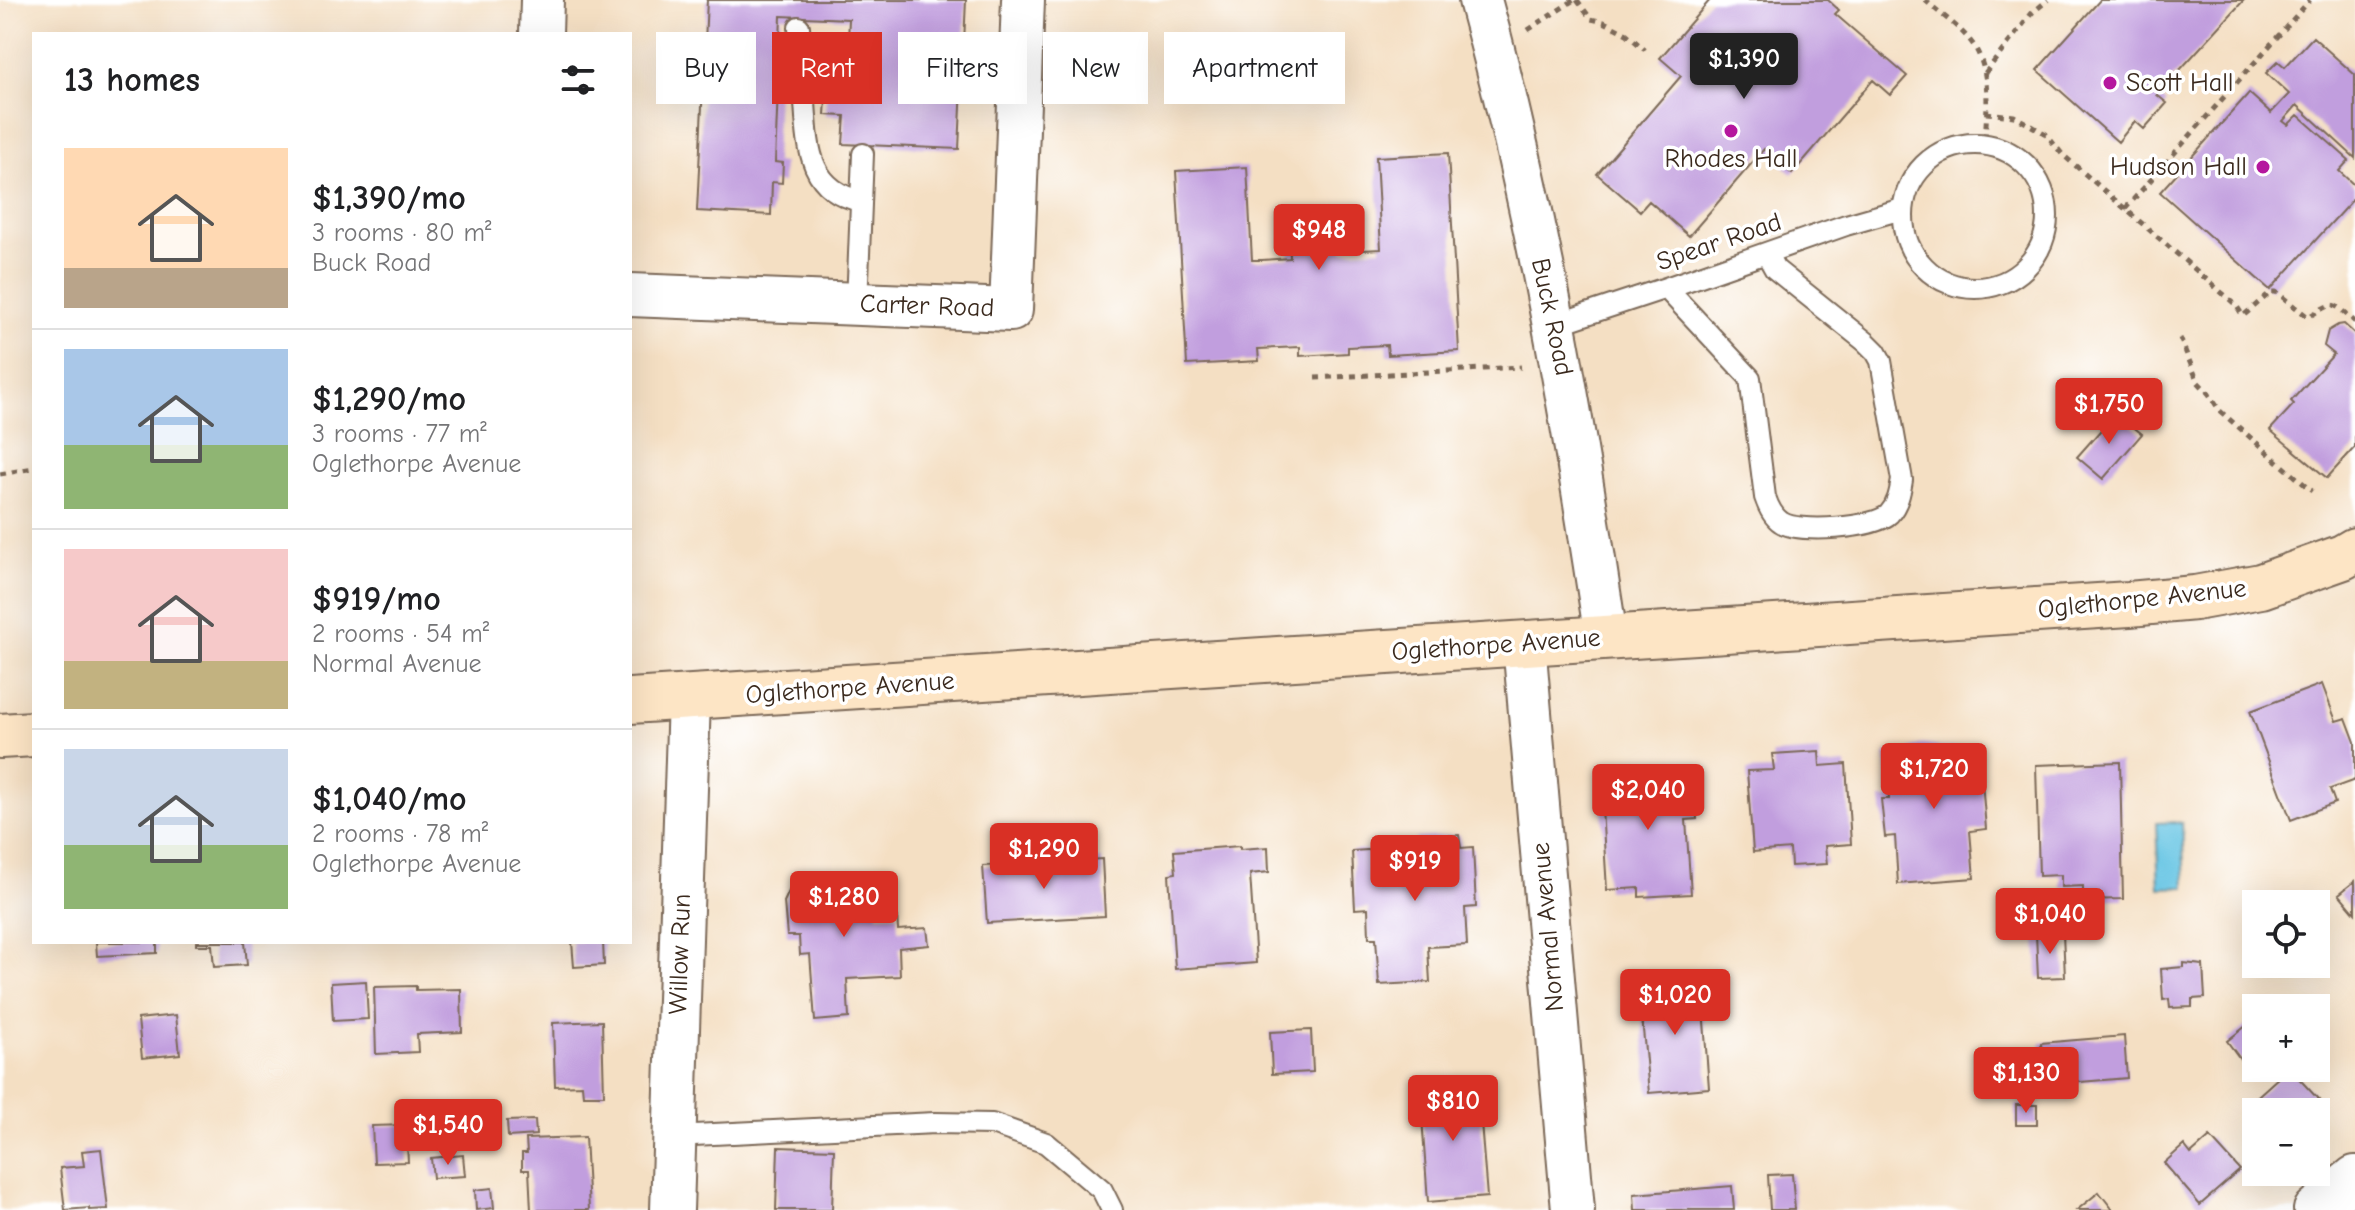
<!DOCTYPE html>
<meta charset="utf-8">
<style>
body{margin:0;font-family:"Comic Neue",sans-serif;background:#f6f6f6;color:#202124;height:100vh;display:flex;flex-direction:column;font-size:30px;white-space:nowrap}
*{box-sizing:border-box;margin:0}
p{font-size:26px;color:#757577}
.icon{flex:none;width:44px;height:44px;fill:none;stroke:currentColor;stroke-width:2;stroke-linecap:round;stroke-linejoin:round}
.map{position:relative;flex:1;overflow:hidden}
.sheet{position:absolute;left:32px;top:32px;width:600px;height:912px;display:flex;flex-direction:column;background:#fff;border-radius:0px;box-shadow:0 8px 32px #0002}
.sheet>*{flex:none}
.top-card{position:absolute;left:656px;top:32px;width:760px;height:72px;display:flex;gap:16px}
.buttons{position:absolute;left:2242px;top:890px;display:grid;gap:16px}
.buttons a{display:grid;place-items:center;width:88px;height:88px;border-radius:0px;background:#fff;box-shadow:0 8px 32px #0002;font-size:40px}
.price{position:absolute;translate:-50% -68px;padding:0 18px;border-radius:8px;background:#d93025;color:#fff;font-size:26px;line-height:52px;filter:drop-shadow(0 2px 4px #0008)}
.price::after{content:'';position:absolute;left:50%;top:48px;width:24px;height:18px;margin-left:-12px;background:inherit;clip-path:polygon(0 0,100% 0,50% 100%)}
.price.selected{background:#222;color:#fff}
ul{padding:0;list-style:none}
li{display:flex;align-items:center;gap:24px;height:200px;padding:0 32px}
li+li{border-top:2px solid #e0e0e0}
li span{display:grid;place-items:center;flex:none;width:224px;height:160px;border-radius:0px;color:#555}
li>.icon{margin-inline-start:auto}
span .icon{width:96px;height:96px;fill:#fffc;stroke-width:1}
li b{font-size:34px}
h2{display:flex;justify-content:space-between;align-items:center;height:96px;padding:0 32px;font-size:34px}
.chip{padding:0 28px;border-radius:0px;background:#fff;box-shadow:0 8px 32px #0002;font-size:28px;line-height:72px}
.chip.selected{background:#d93025;color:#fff}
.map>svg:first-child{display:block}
</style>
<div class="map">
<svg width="2355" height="1210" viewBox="0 0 2355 1210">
<rect width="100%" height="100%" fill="#fff"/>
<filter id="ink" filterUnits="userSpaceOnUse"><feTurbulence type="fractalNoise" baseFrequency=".0125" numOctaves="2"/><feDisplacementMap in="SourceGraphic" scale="16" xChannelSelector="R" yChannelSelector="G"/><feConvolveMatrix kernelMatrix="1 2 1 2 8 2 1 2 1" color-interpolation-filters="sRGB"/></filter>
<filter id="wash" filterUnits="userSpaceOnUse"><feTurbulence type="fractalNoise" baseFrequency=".006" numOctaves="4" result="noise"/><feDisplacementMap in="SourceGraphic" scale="32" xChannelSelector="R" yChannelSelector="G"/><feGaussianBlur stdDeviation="1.8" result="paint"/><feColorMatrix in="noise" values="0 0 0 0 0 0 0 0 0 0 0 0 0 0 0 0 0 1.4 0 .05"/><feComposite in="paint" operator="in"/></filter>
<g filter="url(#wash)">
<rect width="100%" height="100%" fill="#f4dfc3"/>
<!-- water -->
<path fill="#66c5e4" stroke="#507881" stroke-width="2" d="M2182 822 2185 887 2159 888 2156 823Z"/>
<g id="blocks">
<!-- building -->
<path fill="#c19ede" d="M707 0H966L959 149 843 144 845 116 825 115 827 83 846 85 849 19 781 16 775 162 783 163 782 183 772 182 771 215 697 211Z
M1710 0H1828L1839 10 1835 14 1907 76 1890 95 1873 80 1792 174 1764 149 1689 236 1649 201 1640 211 1597 174 1681 76 1660 58Z
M2100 0H2244L2157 95 2167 103 2144 129 2135 121 2118 142 2037 70Z
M2313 37 2355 75V158L2297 105 2283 121 2288 125 2298 115 2349 160 2339 171 2355 186V197L2270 290 2160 192 2249 93 2271 113 2289 94 2266 73 2278 61 2285 67Z
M1448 153 1459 351 1388 355 1387 345 1348 347V353L1300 356V347L1258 349 1259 361 1187 365 1176 171 1247 167 1252 260H1262L1290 258 1289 234 1342 231 1343 251 1381 249 1376 157Z
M2344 324 2355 334V447L2327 478 2270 430 2294 404 2291 401 2334 354 2324 346 2328 331 2338 325Z
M2116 413 2142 434 2103 479 2077 457Z
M2322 684 2336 721 2346 718 2355 742V780L2330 789 2335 803 2291 820 2250 711Z
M1921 744 1947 748 1979 745 1986 829 1970 831 1974 878 1898 884 1895 836 1885 837 1881 799H1889L1885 753 1908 750Z
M1819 751 1820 766 1846 764 1851 844 1825 846 1827 864 1791 866 1790 849 1753 852 1747 771 1774 770 1772 754Z
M2120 762 2123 899 2083 900V886L2061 887V875L2039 876 2036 765Z
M1694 771 1697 819 1686 820 1691 894 1639 897V888L1607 890 1600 776Z
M1459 835 1461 848 1473 847 1476 907 1465 908 1467 945 1428 947 1430 982 1379 985 1376 938H1369L1368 908 1355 909 1352 851 1417 847 1416 838Z
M1240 846V849L1268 847 1269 872 1250 874 1256 963 1175 969 1169 874 1176 873 1174 851Z
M1102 859 1105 916 987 923 983 866Z
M854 878 865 882 873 892 877 915 897 914 898 930 927 928 929 945 899 948 900 976 847 979 849 1018 815 1021 810 954 800 955 799 936H787L784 902 790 889 801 881Z
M2355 881V913L2339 894Z
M2063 933 2065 977 2038 978 2036 934Z
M96 942H157V953L97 956Z
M196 942H245L247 965 214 967 212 945H196Z
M572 942H603L604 965 574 967Z
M2183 963 2203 965 2205 998 2192 999V1007L2170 1008 2169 999 2163 1000 2161 969 2183 967Z
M366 981 368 1019 333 1021 331 983Z
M1701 981 1709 1088 1649 1093 1639 987Z
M416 986V990L461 989 462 1032 417 1034 418 1052 376 1054 374 987Z
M176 1015 180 1054 142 1058 138 1019Z
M2256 1018V1048L2241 1060 2227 1041Z
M602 1021 604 1095H583L582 1085 555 1086 553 1023Z
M1311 1030 1313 1072 1272 1074 1270 1032Z
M2124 1036 2127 1078 2045 1085 2041 1043Z
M2289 1068 2319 1100 2306 1112H2258L2250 1103Z
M1478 1085 1487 1197 1428 1202 1420 1089Z
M2016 1105H2037V1125H2016Z
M535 1120 536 1135 508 1137 507 1121Z
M406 1125 408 1162 374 1163 372 1126Z
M585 1137 589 1210H531L529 1170H522V1153H527L526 1139Z
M2210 1137 2240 1170 2200 1205 2164 1163 2184 1145 2191 1154Z
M778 1147 834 1149 832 1210H776Z
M101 1149 108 1209 89 1210V1208L65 1210 60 1168 84 1166 82 1151Z
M463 1155 465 1176 433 1178 431 1158Z
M1792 1174 1795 1210H1770L1768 1175Z
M1732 1186 1734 1210H1635L1634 1194Z
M492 1188 494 1208 476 1210 475 1190Z
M2099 1192 2113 1210H2077Z"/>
</g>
</g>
<g filter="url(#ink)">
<use href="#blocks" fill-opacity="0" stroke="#7c6958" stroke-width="2"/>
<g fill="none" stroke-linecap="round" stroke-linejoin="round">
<!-- lane casing -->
<g stroke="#7c6958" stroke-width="24">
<path id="lane" d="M799 27C801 52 803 77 805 102 808 147 808 190 861 201
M1903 216a72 72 0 1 1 144 0a72 72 0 1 1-144 0Z
M1666 288 1750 378 1765 497C1768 506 1772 516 1781 522 1798 534 1875 528 1889 514 1898 504 1900 492 1902 480L1881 361 1876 352 1866 342 1775 269 1766 253
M857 304 863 154
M1554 325 1666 288 1846 225 1902 209
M674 1136 935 1123 992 1124 1046 1143 1102 1190 1112 1210"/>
</g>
<!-- street casing -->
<g stroke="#7c6958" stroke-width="46">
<path id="street" d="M1480 0C1537 209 1574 424 1606 638
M541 34 542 0
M630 295 1011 310 1023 0
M1524 643 1573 1210
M672 1210 689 699
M2315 1210 2355 1177"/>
</g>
<!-- secondary casing -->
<g stroke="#7c6958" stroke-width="48">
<path id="secondary" d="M630 701 2129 604 2195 598 2261 586 2343 557 2355 550
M0 736 34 734"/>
</g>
<!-- path -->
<path stroke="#7c6958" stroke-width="5" stroke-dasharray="6 6" stroke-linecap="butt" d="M1577 0 1591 19 1604 22 1627 34 1645 50
M1925 0C1941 15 1965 30 1976 49 1992 78 1986 114 1985 144
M1528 30 1574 0
M1985 73 2032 13 2048 0
M1986 113 2014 116 2046 134 2062 154 2236 305 2243 316 2271 292H2276L2308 317C2336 301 2330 300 2355 322
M2125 209 2310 0
M2180 338 2198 382 2209 394 2220 411 2312 491
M1315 378 1521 367
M0 474 34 468"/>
<!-- lane -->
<use href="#lane" stroke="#fff" stroke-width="20"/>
<!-- street -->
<use href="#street" stroke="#fff" stroke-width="42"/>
<!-- secondary -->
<use href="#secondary" stroke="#fde5c5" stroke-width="44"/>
</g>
</g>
<!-- markers -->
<g fill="#b5179e" stroke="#fff" stroke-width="3">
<circle cx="2110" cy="83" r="8"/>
<circle cx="1731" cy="131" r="8"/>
<circle cx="2263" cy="167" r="8"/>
</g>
<g text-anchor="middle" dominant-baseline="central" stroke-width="7" stroke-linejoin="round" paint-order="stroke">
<!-- poi labels -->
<g font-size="26" fill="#3b2a1e" stroke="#fff" text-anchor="start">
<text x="2126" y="83">Scott Hall</text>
<text x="1731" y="159" text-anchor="middle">Rhodes Hall</text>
<text x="2247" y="167" text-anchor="end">Hudson Hall</text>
</g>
<!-- street labels -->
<g font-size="26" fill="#3b2a1e" stroke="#fff">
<text transform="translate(1719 242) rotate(-19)">Spear Road</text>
<text transform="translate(927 306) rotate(2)">Carter Road</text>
<text transform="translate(1552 317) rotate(78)">Buck Road</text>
<text transform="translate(2142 599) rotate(-6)">Oglethorpe Avenue</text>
<text transform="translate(1496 645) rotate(-4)">Oglethorpe Avenue</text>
<text transform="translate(850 688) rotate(-4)">Oglethorpe Avenue</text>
<text transform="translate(1548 927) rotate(-95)">Normal Avenue</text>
<text transform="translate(680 954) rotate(-88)">Willow Run</text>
</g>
</g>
</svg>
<div class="buttons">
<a><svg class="icon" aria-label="locate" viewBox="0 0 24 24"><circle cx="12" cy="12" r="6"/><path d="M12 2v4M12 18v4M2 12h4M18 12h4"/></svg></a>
<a>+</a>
<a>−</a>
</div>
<b class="price selected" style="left:1744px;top:101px">$1,390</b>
<b class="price" style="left:1319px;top:272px">$948</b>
<b class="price" style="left:2109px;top:446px">$1,750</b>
<b class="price" style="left:1934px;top:811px">$1,720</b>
<b class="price" style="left:1648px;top:832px">$2,040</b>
<b class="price" style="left:1044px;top:891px">$1,290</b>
<b class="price" style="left:1415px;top:903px">$919</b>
<b class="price" style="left:844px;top:939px">$1,280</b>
<b class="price" style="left:2050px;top:956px">$1,040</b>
<b class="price" style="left:1675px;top:1037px">$1,020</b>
<b class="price" style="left:2026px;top:1115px">$1,130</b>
<b class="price" style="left:1453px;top:1143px">$810</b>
<b class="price" style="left:448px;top:1167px">$1,540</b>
<div class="top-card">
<a class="chip">Buy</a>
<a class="chip selected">Rent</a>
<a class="chip">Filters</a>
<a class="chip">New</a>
<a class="chip">Apartment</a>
</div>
<section class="sheet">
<h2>13 homes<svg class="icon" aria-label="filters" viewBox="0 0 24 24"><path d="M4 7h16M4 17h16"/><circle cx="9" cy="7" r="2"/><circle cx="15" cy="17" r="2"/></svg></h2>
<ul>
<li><span style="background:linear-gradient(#ffd9b3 75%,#b9a48a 0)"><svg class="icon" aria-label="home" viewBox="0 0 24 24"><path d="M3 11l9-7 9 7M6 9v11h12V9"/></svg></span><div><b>$1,390/mo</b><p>3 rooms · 80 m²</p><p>Buck Road</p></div></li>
<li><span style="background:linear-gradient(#a9c7e8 60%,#8fb573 0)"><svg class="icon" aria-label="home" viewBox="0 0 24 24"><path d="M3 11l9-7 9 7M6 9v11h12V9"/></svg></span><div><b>$1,290/mo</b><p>3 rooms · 77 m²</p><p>Oglethorpe Avenue</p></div></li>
<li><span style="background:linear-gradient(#f6c9c9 70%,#c2b280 0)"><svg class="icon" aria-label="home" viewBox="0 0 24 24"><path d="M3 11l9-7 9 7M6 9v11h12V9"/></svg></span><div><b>$919/mo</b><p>2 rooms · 54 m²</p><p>Normal Avenue</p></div></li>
<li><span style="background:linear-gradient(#c9d6e8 60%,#8fb573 0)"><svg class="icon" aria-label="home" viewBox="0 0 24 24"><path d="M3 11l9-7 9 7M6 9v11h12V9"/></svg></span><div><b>$1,040/mo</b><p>2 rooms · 78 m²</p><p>Oglethorpe Avenue</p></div></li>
</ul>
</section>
</div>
